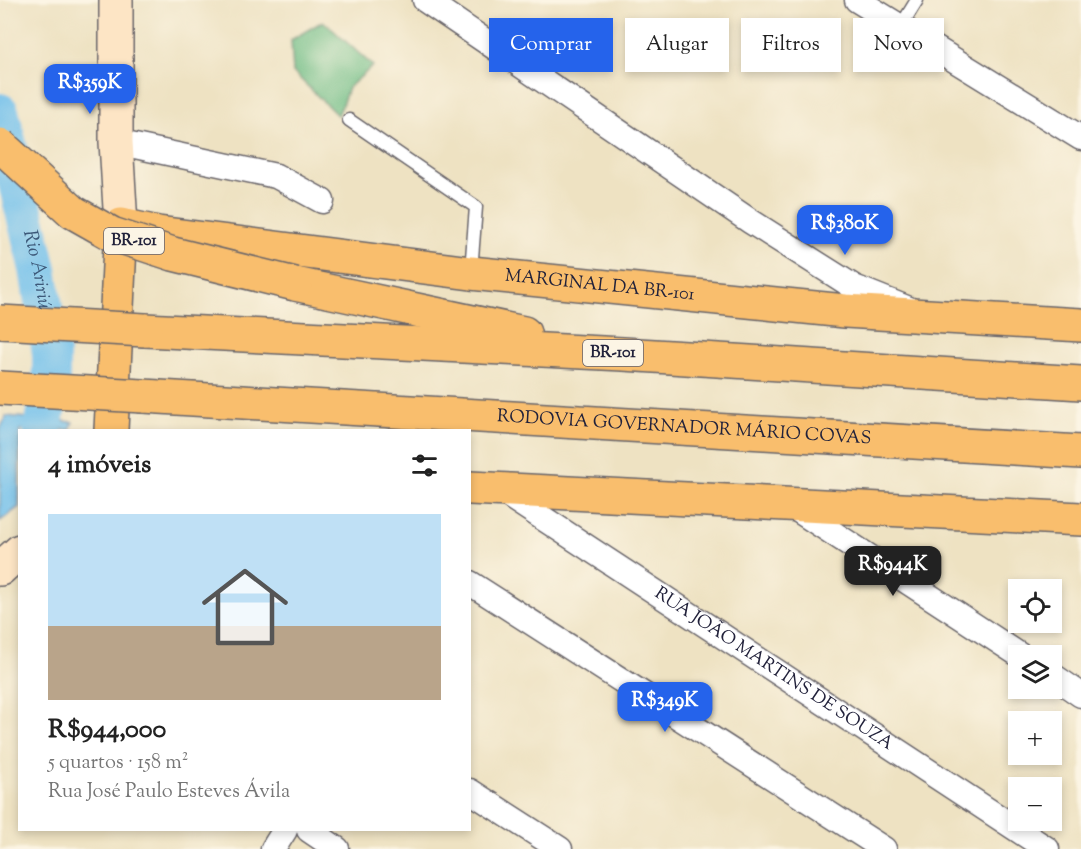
<!DOCTYPE html>
<html lang="pt">
<meta charset="utf-8">
<style>
body{margin:0;font-family:"Sorts Mill Goudy",serif;background:#f6f6f6;color:#222;height:100vh;display:flex;flex-direction:column;font-size:22px;white-space:nowrap}
*{box-sizing:border-box;margin:0}
p{font-size:20px;color:#767676}
.icon{flex:none;width:33px;height:33px;fill:none;stroke:currentColor;stroke-width:2;stroke-linecap:round;stroke-linejoin:round}
.map{position:relative;flex:1;overflow:hidden}
.panel{position:absolute;left:18px;top:429px;width:453px;height:402px;display:flex;flex-direction:column;background:#fff;border-radius:0px;box-shadow:0 3px 9px #0003}
.panel>*{flex:none}
.top-card{position:absolute;left:489px;top:18px;width:501px;height:54px;display:flex;gap:12px}
.buttons{position:absolute;left:1008px;top:579px;display:grid;gap:12px}
.buttons a{display:grid;place-items:center;width:54px;height:54px;border-radius:0px;background:#fff;box-shadow:0 3px 9px #0003;font-size:30px}
.price{position:absolute;translate:-50% -51px;padding:0 14px;border-radius:12px;background:#2563eb;color:#fff;font-size:20px;line-height:39px;filter:drop-shadow(0 2px 3px #0008)}
.price::after{content:'';position:absolute;left:50%;top:36px;width:18px;height:14px;margin-left:-9px;background:inherit;clip-path:polygon(0 0,100% 0,50% 100%)}
.price.on{background:#222;color:#fff}
ul{padding:0;list-style:none}
li{display:grid;align-content:center;gap:12px;height:318px;padding:0 30px}
li span{display:grid;place-items:center;height:186px;border-radius:0px;color:#555}
li>.icon{margin-inline-start:auto}
span .icon{width:108px;height:108px;fill:#fffc;stroke-width:1}
li b{font-size:26px}
h2{display:flex;justify-content:space-between;align-items:center;height:72px;padding:0 30px;font-size:26px}
.tag{padding:0 21px;border-radius:0px;background:#fff;box-shadow:0 3px 9px #0003;font-size:21px;line-height:54px}
.tag.on{background:#2563eb;color:#fff}
.map>svg:first-child{display:block}
</style>
<div class="map">
<svg width="1081" height="849" viewBox="0 0 1081 849">
<rect width="100%" height="100%" fill="#fcf5e5"/>
<filter id="ink" filterUnits="userSpaceOnUse"><feTurbulence type="fractalNoise" baseFrequency=".0167" numOctaves="2"/><feDisplacementMap in="SourceGraphic" scale="12" xChannelSelector="R" yChannelSelector="G"/><feConvolveMatrix kernelMatrix="1 2 1 2 8 2 1 2 1" color-interpolation-filters="sRGB"/></filter>
<filter id="wash" filterUnits="userSpaceOnUse"><feTurbulence type="fractalNoise" baseFrequency=".008" numOctaves="4" result="noise"/><feDisplacementMap in="SourceGraphic" scale="24" xChannelSelector="R" yChannelSelector="G"/><feGaussianBlur stdDeviation="1.35" result="paint"/><feColorMatrix in="noise" values="0 0 0 0 0 0 0 0 0 0 0 0 0 0 0 0 0 1.4 0 .05"/><feComposite in="paint" operator="in"/></filter>
<g filter="url(#wash)">
<rect width="100%" height="100%" fill="#eee2c2"/>
<!-- forest -->
<path fill="#71bd85" stroke="#4a7060" stroke-width="1.5" d="M323 21 373 66 348 88 338 116 293 72 291 40Z"/>
<!-- water -->
<path fill="#70bfeb" stroke="#497093" stroke-width="1.5" d="M6 416 73 422 70 430H20L19 507 0 521V429Z"/>
<g fill="none" stroke-linecap="round" stroke-linejoin="round">
<!-- river -->
<path stroke="#70bfeb" stroke-width="38" id="s1" d="M0 112 38 269 51 354V390L42 430"/>
</g>
</g>
<g filter="url(#ink)">
<g fill="none" stroke-linecap="round" stroke-linejoin="round">
<!-- lane casing -->
<g stroke="#69656a" stroke-width="15">
<path id="lane" d="M901 26 917 0
M349 120 476 207 471 271"/>
</g>
<!-- street casing -->
<g stroke="#69656a" stroke-width="27">
<g id="street">
<path d="M425 0 750 221 854 287 909 309"/>
<path d="M857 0 1081 138"/>
<path d="M116 142 276 176 322 201"/>
<path id="s2" d="M500 490 1047 849"/>
<path d="M790 505 1021 656"/>
<path d="M470 583 884 849"/>
<path d="M1052 675 1081 695"/>
<path d="M470 791 560 849"/>
<path d="M309 830 337 849"/>
<path d="M273 849 285 830"/>
</g>
</g>
<!-- secondary casing -->
<g stroke="#69656a" stroke-width="36">
<path id="secondary" d="M116 0V142L121 225
M0 569 20 551"/>
</g>
<!-- primary casing -->
<g stroke="#69656a" stroke-width="36">
<g id="primary">
<path id="s3" d="M111 430 121 225 158 233 471 273 845 311 1081 325"/>
<path d="M470 488 1081 519"/>
</g>
</g>
<!-- highway casing -->
<g stroke="#69656a" stroke-width="36">
<g id="highway">
<path d="M295 284 524 333"/>
<path d="M145 330 623 354 1081 383"/>
<path id="s4" d="M143 396 1081 452"/>
</g>
</g>
<!-- lane -->
<use href="#lane" stroke="#fff" stroke-width="12"/>
<!-- street -->
<use href="#street" stroke="#fff" stroke-width="24"/>
<!-- secondary -->
<use href="#secondary" stroke="#fde5c5" stroke-width="33"/>
<!-- primary -->
<use href="#primary" stroke="#f9be6d" stroke-width="33"/>
<!-- highway -->
<use href="#highway" stroke="#f9be6d" stroke-width="33"/>
<!-- highway-bridge casing -->
<g stroke="#69656a" stroke-width="36" stroke-linecap="butt">
<path id="highway-bridge" d="M0 145 73 212 112 234 173 254 295 284
M0 322 145 330
M0 388 143 396"/>
</g>
<!-- highway-bridge -->
<use href="#highway-bridge" stroke="#f9be6d" stroke-width="33"/>
</g>
</g>
<g text-anchor="middle" dominant-baseline="central" stroke-width="5" stroke-linejoin="round" paint-order="stroke">
<!-- shield labels -->
<g fill="#fcf5e5" stroke="#63616e" stroke-width="1.5">
<rect x="104" y="228" width="60" height="26" rx="4.5"/>
<rect x="583" y="340" width="60" height="26" rx="4.5"/>
</g>
<g font-size="16" font-weight="bold" fill="#22223b">
<text x="134" y="241">BR-101</text>
<text x="613" y="353">BR-101</text>
</g>
<!-- street labels -->
<g font-size="18" fill="#22223b" stroke="#fcf5e5">
<text stroke="none"><textPath href="#s3" startOffset="688">MARGINAL DA BR-101</textPath></text>
<text stroke="none"><textPath href="#s4" startOffset="542">RODOVIA GOVERNADOR MÁRIO COVAS</textPath></text>
<text stroke="none"><textPath href="#s2" startOffset="327">RUA JOÃO MARTINS DE SOUZA</textPath></text>
</g>
<!-- water labels -->
<g font-size="20" font-style="italic" fill="#3d5979" stroke="#fcf5e5">
<text stroke="none"><textPath href="#s1" startOffset="162">Rio Aririú</textPath></text>
</g>
</g>
</svg>
<div class="buttons">
<a><svg class="icon" aria-label="locate" viewBox="0 0 24 24"><circle cx="12" cy="12" r="6"/><path d="M12 2v4M12 18v4M2 12h4M18 12h4"/></svg></a>
<a><svg class="icon" aria-label="layers" viewBox="0 0 24 24"><path d="M12 4l9 5-9 5-9-5zM3 14l9 5 9-5"/></svg></a>
<a>+</a>
<a>−</a>
</div>
<b class="price" style="left:90px;top:115px">R$359K</b>
<b class="price" style="left:845px;top:256px">R$380K</b>
<b class="price on" style="left:893px;top:597px">R$944K</b>
<b class="price" style="left:665px;top:733px">R$349K</b>
<div class="top-card">
<a class="tag on">Comprar</a>
<a class="tag">Alugar</a>
<a class="tag">Filtros</a>
<a class="tag">Novo</a>
</div>
<section class="panel">
<h2>4 imóveis<svg class="icon" aria-label="filters" viewBox="0 0 24 24"><path d="M4 7h16M4 17h16"/><circle cx="9" cy="7" r="2"/><circle cx="15" cy="17" r="2"/></svg></h2>
<ul>
<li><span style="background:linear-gradient(#bfe0f5 60%,#b9a48a 0)"><svg class="icon" aria-label="home" viewBox="0 0 24 24"><path d="M3 11l9-7 9 7M6 9v11h12V9"/></svg></span><div><b>R$944,000</b><p>5 quartos · 158 m²</p><p>Rua José Paulo Esteves Ávila</p></div></li>
</ul>
</section>
</div>
